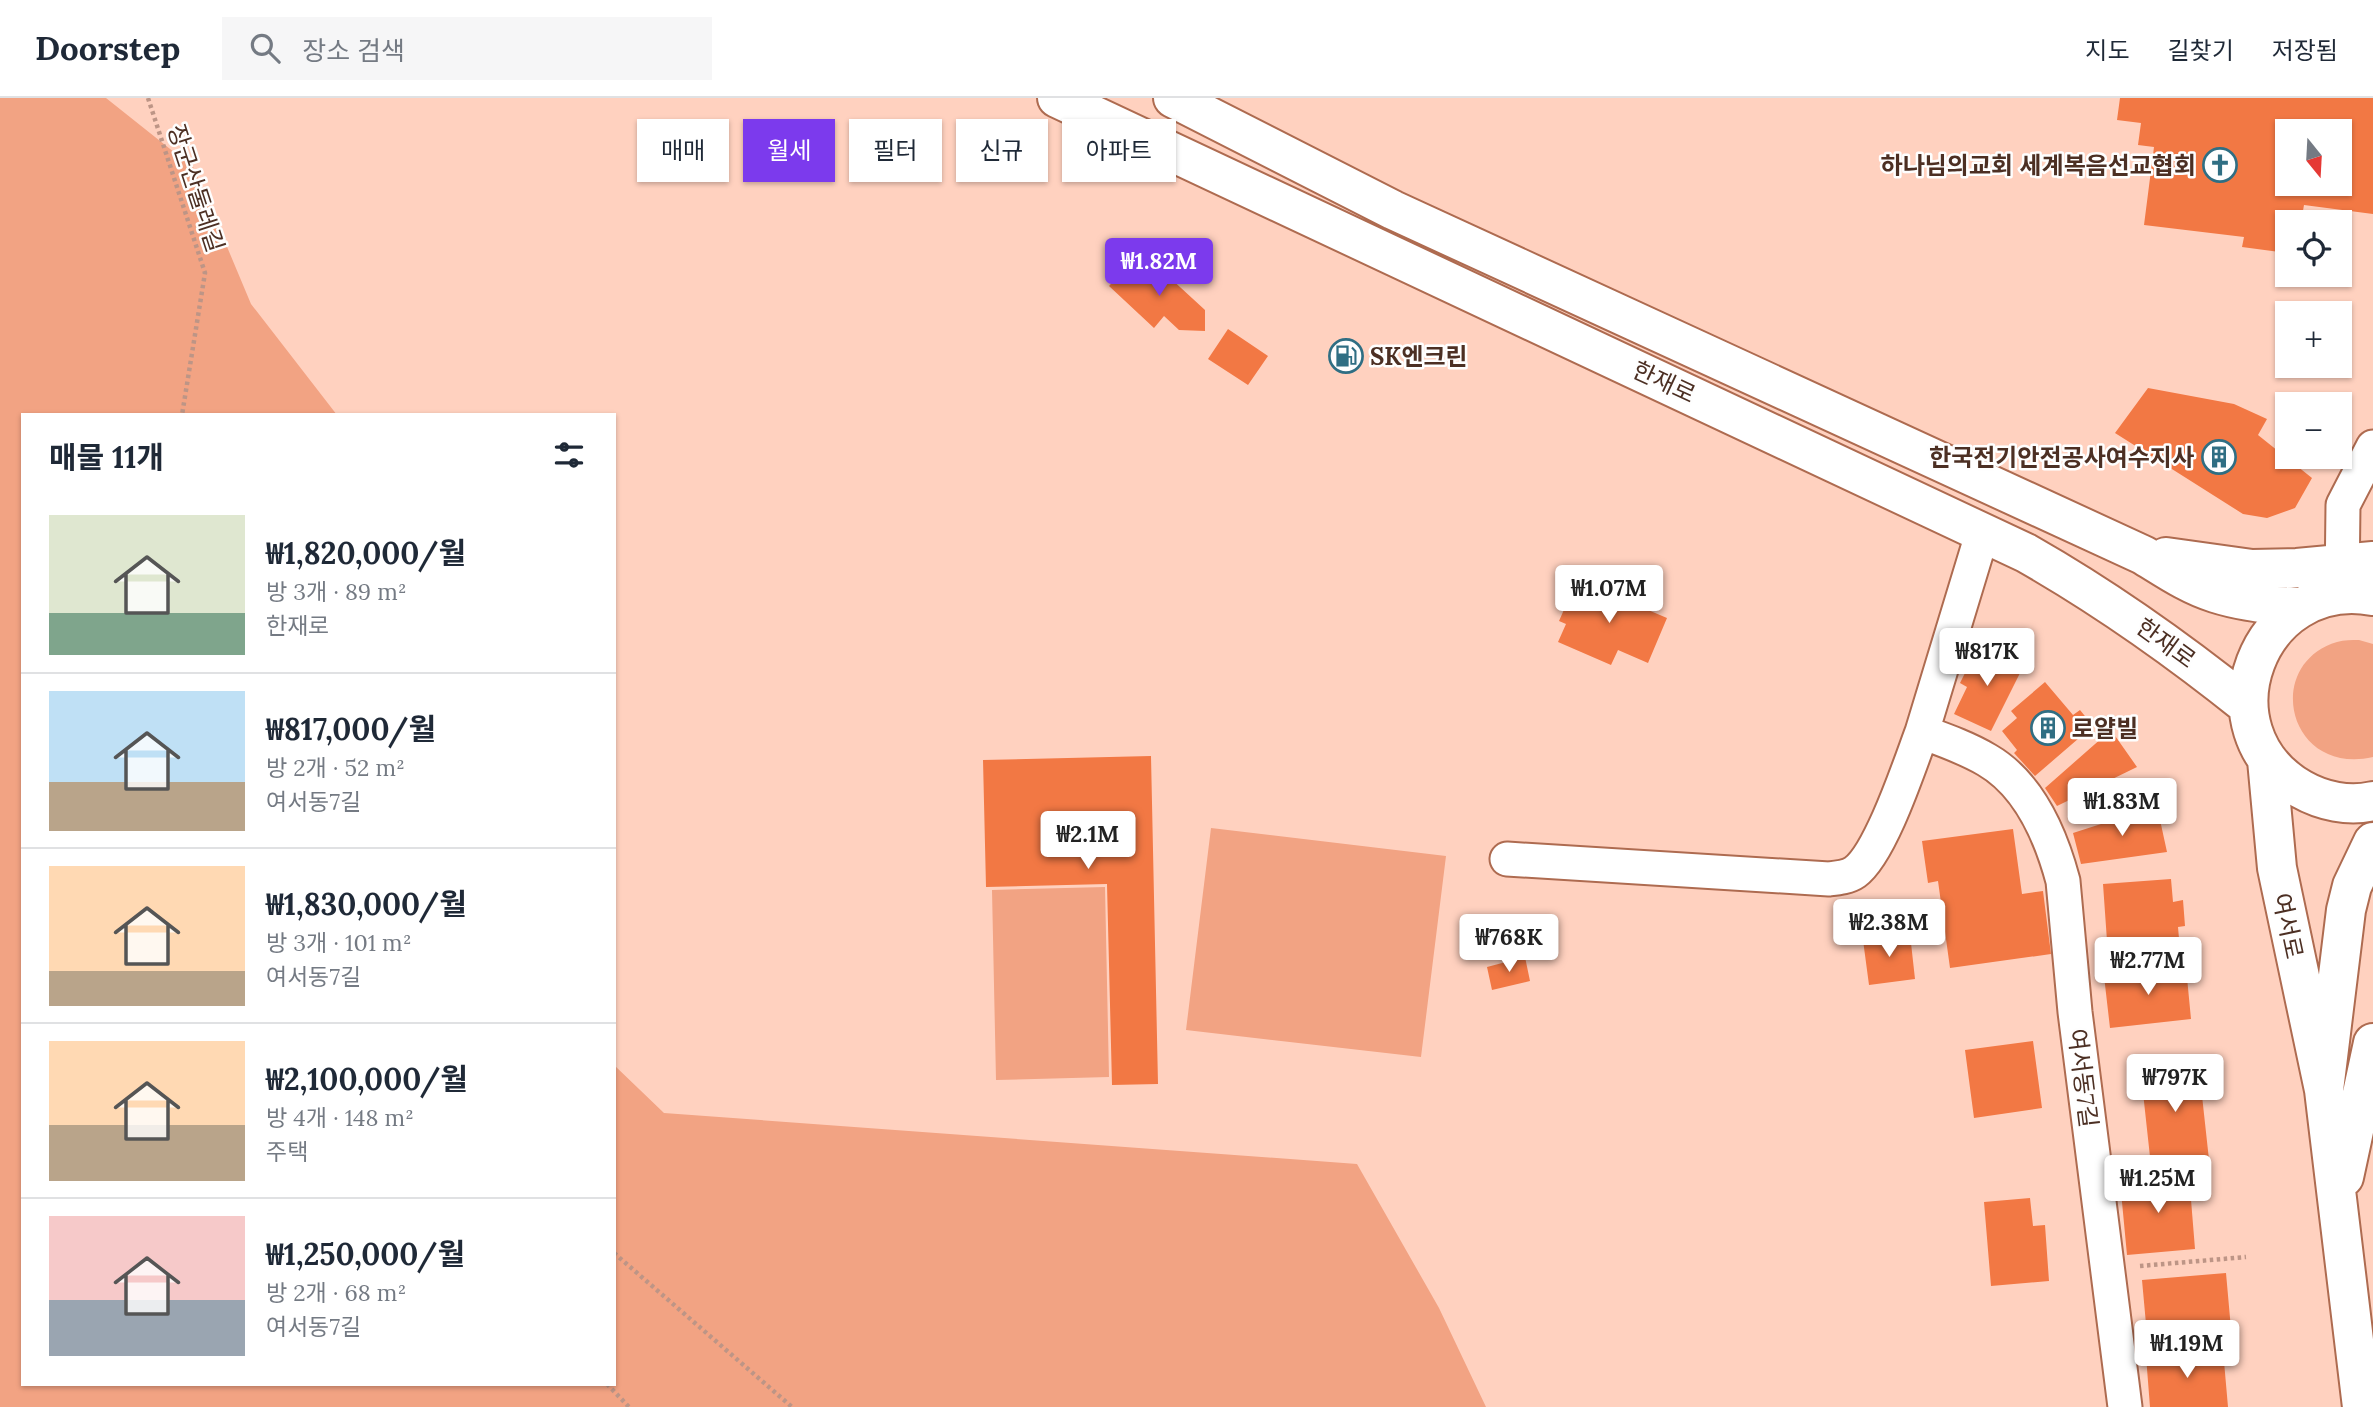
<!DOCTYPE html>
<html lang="ko">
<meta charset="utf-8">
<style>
body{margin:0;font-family:Lora,"Noto Sans KR",serif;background:#f6f6f7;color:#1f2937;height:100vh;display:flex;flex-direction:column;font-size:26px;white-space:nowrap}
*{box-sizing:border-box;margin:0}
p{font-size:23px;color:#747a83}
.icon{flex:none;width:38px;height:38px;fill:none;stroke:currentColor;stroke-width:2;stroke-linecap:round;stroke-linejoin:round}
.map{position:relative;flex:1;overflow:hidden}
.side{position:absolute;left:21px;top:315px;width:595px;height:973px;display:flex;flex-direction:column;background:#fff;border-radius:0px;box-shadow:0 2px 5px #0004}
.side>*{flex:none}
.hud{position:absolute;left:637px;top:21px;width:665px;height:63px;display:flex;gap:14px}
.needle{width:46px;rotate:162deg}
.buttons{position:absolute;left:2275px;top:21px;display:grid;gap:14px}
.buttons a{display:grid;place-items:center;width:77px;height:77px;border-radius:0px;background:#fff;box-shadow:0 2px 5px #0004;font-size:35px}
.price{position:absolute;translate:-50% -60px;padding:0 16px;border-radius:7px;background:#fff;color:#222;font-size:23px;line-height:46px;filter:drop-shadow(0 2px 4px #0008)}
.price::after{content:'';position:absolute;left:50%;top:42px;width:21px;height:16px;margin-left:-10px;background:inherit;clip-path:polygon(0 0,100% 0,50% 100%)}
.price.on{background:#7c3aed;color:#fff}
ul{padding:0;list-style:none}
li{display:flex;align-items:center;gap:21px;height:175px;padding:0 28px}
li+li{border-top:2px solid #e0e1e3}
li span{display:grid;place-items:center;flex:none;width:196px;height:140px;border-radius:0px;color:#555}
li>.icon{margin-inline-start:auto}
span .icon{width:84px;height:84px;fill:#fffc;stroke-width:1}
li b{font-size:30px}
h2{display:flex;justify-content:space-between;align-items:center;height:84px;padding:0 28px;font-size:30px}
.pill{padding:0 24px;border-radius:0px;background:#fff;box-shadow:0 2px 5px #0004;font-size:24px;line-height:63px}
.pill.on{background:#7c3aed;color:#fff}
header{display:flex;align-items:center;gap:42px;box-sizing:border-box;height:98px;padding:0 35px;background:#fff;border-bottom:2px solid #e0e1e3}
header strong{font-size:33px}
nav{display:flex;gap:38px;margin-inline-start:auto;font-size:24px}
.search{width:490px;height:63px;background:#f6f6f7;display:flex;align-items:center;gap:18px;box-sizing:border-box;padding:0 24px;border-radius:0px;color:#747a83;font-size:26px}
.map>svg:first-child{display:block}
</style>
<header>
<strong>Doorstep</strong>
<div class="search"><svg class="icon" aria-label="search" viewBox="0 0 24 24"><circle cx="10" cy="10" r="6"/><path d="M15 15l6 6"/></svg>장소 검색</div>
<nav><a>지도</a><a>길찾기</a><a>저장됨</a></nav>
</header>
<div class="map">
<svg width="2373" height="1309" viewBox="0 0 2373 1309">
<rect width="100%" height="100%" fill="#ffd1bf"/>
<!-- green -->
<path fill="#f2a383" d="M0 0H106L194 70 251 206 337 317H23V1286H614V967L664 1015 1357 1066 1439 1210 1486 1309H0Z
M2359 542 2373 546V659C2287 678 2263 566 2337 544 2344 542 2352 542 2359 542Z
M1211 730 1446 758 1421 959 1186 932Z
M1105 789 1109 979 996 982 992 792Z"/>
<!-- building -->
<path fill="#f27844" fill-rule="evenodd" d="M2120 0H2373V116L2304 107 2301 124H2287V155L2242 149 2244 139 2144 127 2154 49 2138 47 2141 25 2117 22ZM2287 33H2340V86H2287Z
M1133 162 1148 175 1156 167 1205 212V233L1179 232 1164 218 1154 230 1109 188Z
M1228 231 1268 258 1248 287 1208 261Z
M2148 290 2234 306 2267 321 2258 337 2312 380 2295 410 2267 420 2243 416 2115 335Z
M1577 482 1667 520 1648 565 1618 552 1611 567 1558 544 1566 526 1559 523Z
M1979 547 2023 569 1991 633 1954 616 1967 589 1960 585Z
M2045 584 2073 617 2080 612 2093 628 2035 678 2014 655 2017 652 2002 633 2017 620 2011 613Z
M2111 632 2137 669 2057 708 2045 690Z
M1151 658 1158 986 1112 987 1107 786 986 789 983 662Z
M2157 708 2167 754 2081 766 2073 735Z
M2013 731 2022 796 2043 793 2051 856 1950 870 1938 783 1928 785 1922 743Z
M2171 781 2173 804 2183 802 2185 828 2178 829 2180 852 2108 857 2103 786Z
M1910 836 1915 881 1869 887 1863 842Z
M1525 859 1530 883 1492 892 1487 869Z
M2186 869 2191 921 2110 930 2104 878Z
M2033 943 2042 1010 1974 1020 1965 952Z
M2198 961 2210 1071 2187 1074 2186 1064 2151 1068 2140 967Z
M2189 1077 2195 1151 2127 1157 2120 1083Z
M2030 1100 2033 1128 2045 1127 2049 1183 1991 1188 1984 1104Z
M2226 1175 2231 1231 2147 1237 2142 1182Z
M2223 1252 2228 1309H2150L2146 1258Z"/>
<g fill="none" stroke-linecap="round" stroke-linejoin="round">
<!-- street casing -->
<g stroke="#ae6b50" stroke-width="37">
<path id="street" d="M1983 433 1922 634C1944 642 1967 650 1987 662 2030 687 2051 738 2063 783L2075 914 2125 1309
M2342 490 2343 407 2373 349
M1507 761 1829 781C1838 780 1848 779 1855 774 1881 755 1910 666 1922 634"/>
</g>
<!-- secondary casing -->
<g stroke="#ae6b50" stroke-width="42">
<path id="secondary" d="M1057 0 2026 455C2105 500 2177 551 2248 608
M1173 0 1393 112 2143 457C2166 471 2189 487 2215 495 2243 504 2272 507 2300 509
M2166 459 2252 471 2297 470 2373 463
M2373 498C2258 477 2199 632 2301 691 2322 703 2349 709 2373 703
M2267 662 2277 770 2324 992 2346 812 2352 788 2373 744
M2324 992 2362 1309
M2344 1079 2373 945"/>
</g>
<!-- path -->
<path stroke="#bd9586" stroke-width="4.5" stroke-dasharray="3.5 3.5" stroke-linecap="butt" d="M148 0 205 175 182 317
M614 1155 792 1309
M2140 1168 2246 1159
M607 1286 629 1309"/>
<!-- street -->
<use href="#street" stroke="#fff" stroke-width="33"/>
<!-- secondary -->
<use href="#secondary" stroke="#fff" stroke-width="38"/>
</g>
<!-- icons -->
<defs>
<g id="church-ring" transform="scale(1.75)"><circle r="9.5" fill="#fefefe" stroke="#2f6e83" stroke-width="1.5"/><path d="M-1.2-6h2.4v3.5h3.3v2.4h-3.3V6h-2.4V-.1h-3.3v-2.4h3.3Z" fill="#2f6e83"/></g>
<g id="fuel-ring" transform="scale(1.75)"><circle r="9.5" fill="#fefefe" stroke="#2f6e83" stroke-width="1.5"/><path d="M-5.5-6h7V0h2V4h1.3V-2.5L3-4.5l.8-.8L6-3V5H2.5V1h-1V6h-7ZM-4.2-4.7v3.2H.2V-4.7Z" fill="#2f6e83"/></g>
<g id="building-ring" transform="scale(1.75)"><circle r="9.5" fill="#fefefe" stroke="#2f6e83" stroke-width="1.5"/><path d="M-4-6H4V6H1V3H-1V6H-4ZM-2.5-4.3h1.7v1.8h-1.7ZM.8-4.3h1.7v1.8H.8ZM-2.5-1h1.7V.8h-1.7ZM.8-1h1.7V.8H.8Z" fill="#2f6e83"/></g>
</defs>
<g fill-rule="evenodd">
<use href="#church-ring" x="2220" y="67"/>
<use href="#fuel-ring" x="1346" y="258"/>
<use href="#building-ring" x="2219" y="359"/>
<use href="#building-ring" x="2048" y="630"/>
</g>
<g text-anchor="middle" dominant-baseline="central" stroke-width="5" stroke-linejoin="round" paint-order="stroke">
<!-- poi labels -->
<g font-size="24" font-weight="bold" fill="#4c2f23" stroke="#fefefe" text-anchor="end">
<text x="2196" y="67">하나님의교회 세계복음선교협회</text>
<text x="1370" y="258" text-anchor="start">SK엔크린</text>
<text x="2194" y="359">한국전기안전공사여수지사</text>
<text x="2072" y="630" text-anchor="start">로얄빌</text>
</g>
<!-- street labels -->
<g font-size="24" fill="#4c2f23" stroke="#fefefe">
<text transform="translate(196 90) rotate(72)">장군산둘레길</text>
<text transform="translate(1664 284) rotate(25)">한재로</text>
<text transform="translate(2166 545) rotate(36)">한재로</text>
<text transform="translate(2288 828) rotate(78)">여서로</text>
<text transform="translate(2083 980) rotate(83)">여서동7길</text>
</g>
</g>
</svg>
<div class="buttons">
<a><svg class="needle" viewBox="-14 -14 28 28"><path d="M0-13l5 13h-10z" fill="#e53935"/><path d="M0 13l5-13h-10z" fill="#747a83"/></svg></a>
<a><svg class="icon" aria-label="locate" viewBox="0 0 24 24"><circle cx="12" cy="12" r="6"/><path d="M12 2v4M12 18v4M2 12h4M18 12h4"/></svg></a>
<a>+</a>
<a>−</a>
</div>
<b class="price on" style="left:1159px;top:200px">₩1.82M</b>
<b class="price" style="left:1609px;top:527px">₩1.07M</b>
<b class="price" style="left:1987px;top:590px">₩817K</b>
<b class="price" style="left:2122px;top:740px">₩1.83M</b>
<b class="price" style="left:1088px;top:773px">₩2.1M</b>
<b class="price" style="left:1889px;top:861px">₩2.38M</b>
<b class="price" style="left:1509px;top:876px">₩768K</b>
<b class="price" style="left:2148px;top:899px">₩2.77M</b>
<b class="price" style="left:2175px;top:1016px">₩797K</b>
<b class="price" style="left:2158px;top:1117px">₩1.25M</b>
<b class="price" style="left:2187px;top:1282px">₩1.19M</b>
<div class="hud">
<a class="pill">매매</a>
<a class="pill on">월세</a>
<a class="pill">필터</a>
<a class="pill">신규</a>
<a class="pill">아파트</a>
</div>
<section class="side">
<h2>매물 11개<svg class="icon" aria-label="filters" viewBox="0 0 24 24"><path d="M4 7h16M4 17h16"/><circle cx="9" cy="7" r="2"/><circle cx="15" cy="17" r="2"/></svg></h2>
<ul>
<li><span style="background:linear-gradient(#dfe7d0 70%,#7fa58c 0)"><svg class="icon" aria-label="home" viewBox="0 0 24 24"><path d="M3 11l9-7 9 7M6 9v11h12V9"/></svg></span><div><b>₩1,820,000/월</b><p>방 3개 · 89 m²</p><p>한재로</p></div></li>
<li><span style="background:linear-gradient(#bfe0f5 65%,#b9a48a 0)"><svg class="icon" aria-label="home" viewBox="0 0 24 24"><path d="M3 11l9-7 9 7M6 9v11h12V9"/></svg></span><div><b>₩817,000/월</b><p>방 2개 · 52 m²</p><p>여서동7길</p></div></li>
<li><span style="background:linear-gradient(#ffd9b3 75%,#b9a48a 0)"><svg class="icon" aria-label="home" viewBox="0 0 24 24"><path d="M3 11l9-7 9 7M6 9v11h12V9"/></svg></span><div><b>₩1,830,000/월</b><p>방 3개 · 101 m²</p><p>여서동7길</p></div></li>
<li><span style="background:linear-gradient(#ffd9b3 60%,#b9a48a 0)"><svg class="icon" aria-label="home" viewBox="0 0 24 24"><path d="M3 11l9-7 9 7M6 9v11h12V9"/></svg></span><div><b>₩2,100,000/월</b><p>방 4개 · 148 m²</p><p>주택</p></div></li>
<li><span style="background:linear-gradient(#f6c9c9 60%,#9aa5b1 0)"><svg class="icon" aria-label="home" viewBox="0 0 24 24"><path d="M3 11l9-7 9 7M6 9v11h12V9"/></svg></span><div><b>₩1,250,000/월</b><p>방 2개 · 68 m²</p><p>여서동7길</p></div></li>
</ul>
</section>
</div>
